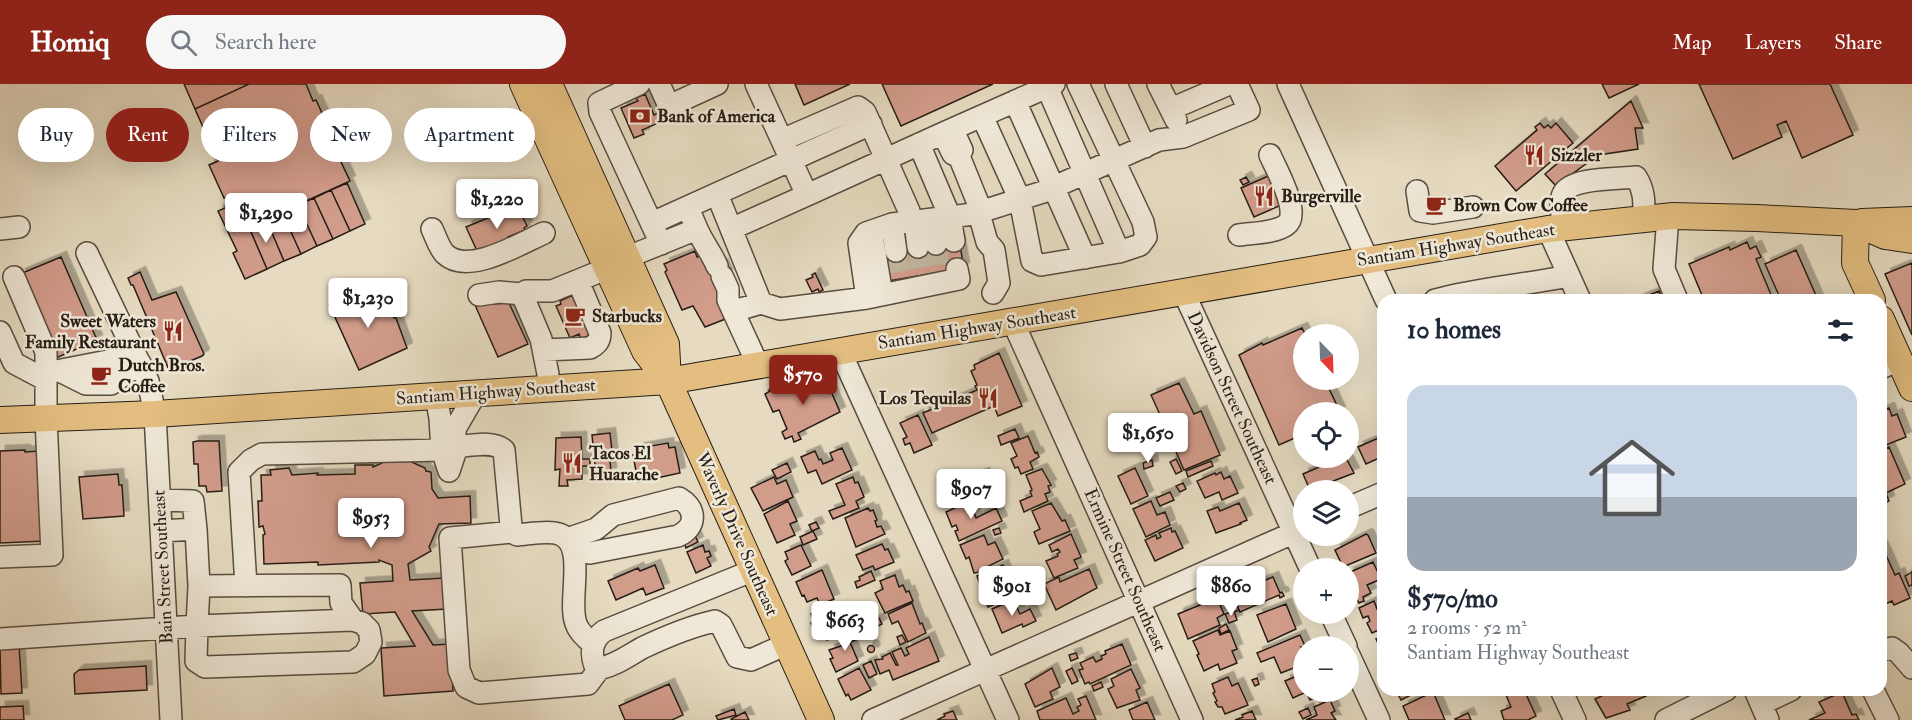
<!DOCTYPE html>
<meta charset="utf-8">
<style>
body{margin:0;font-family:"IM FELL Double Pica",serif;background:#f6f6f7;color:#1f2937;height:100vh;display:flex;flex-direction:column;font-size:22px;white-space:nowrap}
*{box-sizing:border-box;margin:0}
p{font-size:20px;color:#747a83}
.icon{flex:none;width:33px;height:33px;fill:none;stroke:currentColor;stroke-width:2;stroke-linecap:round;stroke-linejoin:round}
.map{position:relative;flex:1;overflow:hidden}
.panel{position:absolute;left:1377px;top:210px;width:510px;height:402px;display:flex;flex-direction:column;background:#fff;border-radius:18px;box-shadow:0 6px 24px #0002}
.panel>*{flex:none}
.top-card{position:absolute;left:18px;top:24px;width:570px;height:54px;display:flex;gap:12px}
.needle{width:39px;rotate:157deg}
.fabs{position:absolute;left:1293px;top:240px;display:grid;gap:12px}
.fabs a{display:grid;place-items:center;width:66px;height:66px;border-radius:50%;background:#fff;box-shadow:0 6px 24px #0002;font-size:30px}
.price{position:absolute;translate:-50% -51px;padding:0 14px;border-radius:6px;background:#fff;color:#222;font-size:20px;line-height:39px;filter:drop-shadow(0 2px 3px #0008)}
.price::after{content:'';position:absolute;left:50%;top:36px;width:18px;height:14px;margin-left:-9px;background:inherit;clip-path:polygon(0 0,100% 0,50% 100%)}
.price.on{background:#8f2418;color:#fff}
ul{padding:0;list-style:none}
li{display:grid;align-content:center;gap:12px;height:318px;padding:0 30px}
li span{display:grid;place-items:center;height:186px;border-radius:18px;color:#555}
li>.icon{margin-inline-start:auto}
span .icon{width:108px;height:108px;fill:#fffc;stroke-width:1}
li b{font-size:26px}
h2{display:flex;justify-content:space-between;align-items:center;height:72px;padding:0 30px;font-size:26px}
.tag{padding:0 21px;border-radius:27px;background:#fff;box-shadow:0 6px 24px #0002;font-size:21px;line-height:54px}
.tag.on{background:#8f2418;color:#fff}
header{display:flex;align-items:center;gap:36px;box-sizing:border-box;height:84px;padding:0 30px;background:#8f2418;color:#fff}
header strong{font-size:28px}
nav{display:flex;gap:33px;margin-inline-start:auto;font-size:21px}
.search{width:420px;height:54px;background:#f6f6f7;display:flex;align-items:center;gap:15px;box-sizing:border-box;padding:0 21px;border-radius:33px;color:#747a83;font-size:22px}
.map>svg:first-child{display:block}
</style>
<header>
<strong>Homiq</strong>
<div class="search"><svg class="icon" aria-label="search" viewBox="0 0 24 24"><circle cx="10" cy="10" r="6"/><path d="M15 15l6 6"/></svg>Search here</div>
<nav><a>Map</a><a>Layers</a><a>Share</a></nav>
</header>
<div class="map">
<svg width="1912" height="636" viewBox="0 0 1912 636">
<defs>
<filter id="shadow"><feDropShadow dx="5.5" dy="-5.5" stdDeviation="0" flood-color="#0004"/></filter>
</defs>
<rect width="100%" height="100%" fill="#e6dbc1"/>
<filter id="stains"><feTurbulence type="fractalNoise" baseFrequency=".00333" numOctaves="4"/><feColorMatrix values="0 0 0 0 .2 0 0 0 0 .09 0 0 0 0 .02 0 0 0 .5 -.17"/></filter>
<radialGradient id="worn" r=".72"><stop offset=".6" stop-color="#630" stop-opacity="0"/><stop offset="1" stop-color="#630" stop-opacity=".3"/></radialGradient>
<!-- building -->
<path fill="#d29c8b" stroke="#271e16" stroke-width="1.5" filter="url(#shadow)" d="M184 0H249L195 25Z
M249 0H306L313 17 316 16 336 60 333 61 350 97 249 143 233 110 224 114 209 81 218 77 195 25Z
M795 0H850L804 21Z
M882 0H993L901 42Z
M1602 0H1639L1609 14Z
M1699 0H1830L1853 51 1802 74 1786 37 1777 41 1782 53 1733 75Z
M645 10 654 31 661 28 665 36 642 46 644 50 634 54 621 24 638 17 636 14Z
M1631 17 1643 44H1635L1638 65 1598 71 1556 102 1545 90Z
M1540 39 1544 44 1548 41 1551 44 1556 39 1573 59 1516 107 1495 82 1537 46 1535 43Z
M1275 89 1288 118 1254 133 1241 104Z
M1246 93 1249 98 1243 101 1240 96Z
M347 99 365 140 350 147 331 106Z
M331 106 350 147 333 155 314 114Z
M314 114 333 155 317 162 298 121Z
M238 118 267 185 245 195 233 169 237 167 218 127Z
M298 121 317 162 301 170 282 128Z
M515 123 516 126 519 125 527 142 524 144 525 146 508 153 510 159 478 169 466 143Z
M282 128 301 170 284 177 266 135Z
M266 135 284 177 267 185 249 143Z
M959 156 964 184 883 198 878 170Z
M1747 158 1750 165 1756 162 1761 173 1756 175 1772 213 1769 214 1770 216H1704L1689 180 1729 163 1730 166Z
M1796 166 1818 216H1781L1765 180Z
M695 167 697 173 700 172 707 186 722 180 727 190 712 196 716 205 718 204 728 234 705 243 693 222 682 226 665 188 667 186 664 180Z
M61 173 97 256 56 274 20 190Z
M1912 179V251L1885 190Z
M140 188 152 216 176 208 204 270 202 272 169 286 133 201H131L128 194Z
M815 189 823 206 819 208 818 205 812 208 806 196 813 193 812 191Z
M1659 207 1663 216H1637Z
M354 208 359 220 382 210 394 234H396L407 264 359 286 329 220Z
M573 211 597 248 581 255 579 250 570 254 556 222 561 220 560 217Z
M509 219 528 260 498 273 475 221Z
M1302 244 1305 250 1304 296H1325L1340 328H1304V350L1279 361 1239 271 1262 259 1263 261Z
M999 269 1022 322 998 332 994 322 932 349 923 329 977 306 975 302 977 301 971 287 975 285 974 281Z
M826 296 840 328 798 349 801 355 794 358 792 352 785 355 782 348 787 345 779 326 773 328 765 310 770 307 769 306Z
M1179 299 1194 330 1201 327 1220 371 1184 386 1169 352 1165 354 1161 346 1166 344 1151 311Z
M1889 324 1892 332 1897 330 1906 353 1881 363V327Z
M918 331 932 361 914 369 910 359 905 361 903 355 907 353 900 339Z
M1015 345 1019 354 1001 361 998 352Z
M610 349 613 376H610L611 389 596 390 592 351Z
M1028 352 1035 369 1037 368 1039 373 1030 378 1033 385 1021 390 1018 383 1015 384 1011 375 1017 372 1011 359Z
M1383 352V375L1380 377 1379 374 1366 380 1358 363Z
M581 353 582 375H590V382H582V395L567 396 568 402H559L560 385 555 386 556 354Z
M197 357H219L222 407 207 408 206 402H199L198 380H194L193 358Z
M668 359 669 364 675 363 680 389 638 398 633 371 640 370 639 364Z
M1889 363 1905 400 1886 409 1889 417 1881 420V367Z
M842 364 852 386 822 400 816 386 808 389 801 373 815 367 819 376 821 375 823 380 833 376 830 369Z
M25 366V368L39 367 45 457 0 459V367Z
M1340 374H1346L1354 389 1310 406 1303 390Z
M405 375 425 384 426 387 431 388 432 405 438 414 470 412 471 439 439 440 429 463 431 467 408 480 410 496 445 494 447 525 412 527 433 561 450 560 453 607 384 612 381 564 415 562 395 528 363 530 360 499 393 497 392 481 379 476V478L318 481V478L264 480 263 451 265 450 263 442 259 443 258 417H262L261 391H271L270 386 289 384 292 391 318 389 317 391 355 390V381H373V383L382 379V376Z
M1176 375 1182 387 1176 390 1170 378Z
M1152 376 1153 382 1144 385 1143 379Z
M1211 377 1213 382 1188 393 1186 387Z
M787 379 791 388 777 395 772 386Z
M1135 384 1148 412 1131 420 1118 392Z
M1042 385 1051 401 1048 402 1050 408 1045 410 1048 417 1024 428 1020 417 1032 412 1030 407 1032 406 1026 391Z
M1221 388 1224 395 1230 392 1238 409 1222 416 1219 408 1205 414 1197 397 1215 389 1216 391Z
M984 389 987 397 979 400 976 392Z
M118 390 119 401H122L124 432 83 435 79 393Z
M774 393 777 400 786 396 793 413 763 427 751 404Z
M853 393 855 399 858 398 864 413 856 417 859 424 833 435 829 427 845 421 836 400Z
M1183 399 1186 405 1180 408 1176 402Z
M1170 408 1174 416 1160 422 1156 414Z
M788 417 797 437 790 440 795 451 777 459 764 430Z
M970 417 976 434 996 424 1002 437 959 457 955 447 958 446 956 441 952 443 946 428Z
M1151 417 1157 431 1165 428 1170 441 1146 453 1133 425Z
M1051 419 1062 437 1065 436 1070 447 1039 460 1034 448 1040 445 1032 427Z
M1239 419 1247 436 1240 439 1241 440 1216 449 1207 427 1218 423 1220 427Z
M868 424 870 427 873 426 877 436 875 437 877 443 881 442 885 450 856 463 845 434Z
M816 438 819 444 812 447 809 441Z
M999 444 1001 449 995 451 993 446Z
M1171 444 1172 448 1175 447 1183 464 1155 477 1145 456 1156 451 1157 455 1161 453 1159 449Z
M813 447 817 455 803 461 800 453Z
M1071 450 1081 473 1074 476 1078 484 1054 494 1046 477 1058 472 1057 470 1060 468 1058 465 1052 468 1049 461Z
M1366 450 1368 451 1376 469 1343 483 1335 466Z
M984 451 988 461 995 458 1003 475 979 487 980 488 974 489 969 473 966 475 960 461Z
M695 452 698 458 686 464 684 458Z
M882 460 885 466 888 465 894 478 875 486 873 482 863 486 856 471Z
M1881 460 1895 491 1899 489 1910 514 1894 521 1892 517 1881 522Z
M703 461 705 468 709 467 711 472 707 474 711 482 696 489 687 468Z
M801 461 811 482 792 491 785 477 788 475 785 468Z
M1373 478 1381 495 1367 501 1371 509 1363 513 1364 517 1359 519 1351 506 1354 505 1348 489Z
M655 481 664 504 646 511 643 504 616 516 608 497 638 484 640 487Z
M1003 481 1016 511 988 523 977 492Z
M1089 485 1097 504 1056 526 1044 500 1059 493 1060 498Z
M822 486 834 515 820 521 817 514 807 518 804 511 802 512 796 498Z
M871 487 875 496 857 504 855 498 860 496 859 493Z
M1912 488V501L1909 502 1905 492Z
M895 491 899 503 903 501 906 508 909 507 913 517 885 529 875 509 883 505 880 497Z
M1273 493 1280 509 1282 508 1284 512 1280 514 1279 511 1240 528 1233 512 1241 509 1240 506Z
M1217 514 1224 530 1217 534 1220 541 1188 555 1178 530Z
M1013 516 1020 530 1030 525 1036 537 1023 543 1022 540 1002 549 992 525Z
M1374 517 1377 525 1383 523V544L1372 549 1367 539 1370 537 1368 532 1363 534 1359 524Z
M912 519 920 540 922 539 926 549 908 558 898 537 892 540 888 530Z
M1235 519 1239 526 1234 528 1231 521Z
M1286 520 1296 545 1268 558 1257 531Z
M827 523 829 528 831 527 841 550 827 556 824 549 819 551 816 542 813 543 811 539 814 537 811 530Z
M1234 527 1237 536 1229 539 1225 530Z
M864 533 868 540 862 543 859 536Z
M879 534 882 540 874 544 872 538Z
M1226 540 1229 546 1221 550 1219 544Z
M857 545 861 554 850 558 858 577 836 588 830 575 833 574 829 566 847 560 843 551Z
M1218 546 1220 551 1230 547 1237 565 1232 567 1237 579 1220 586 1218 580 1204 587 1197 571 1199 570 1193 557Z
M902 551 906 558 900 561 897 553Z
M1300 551 1305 562 1301 563 1304 565V580L1281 589 1274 573 1261 578 1257 569Z
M1383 552V577L1380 571 1383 570 1376 555Z
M929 553 939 577 893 596 889 586 880 590 875 576 883 575 882 573 890 569 896 581H898L892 568 901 564 905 572 909 570 906 564Z
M1122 560 1131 581 1090 600 1089 598 1085 600 1079 586 1083 585 1080 579 1093 573 1096 578 1102 575 1101 572 1106 570 1105 567Z
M19 561 22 609 1 610 0 563Z
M867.5 565a3.5 3.5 0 1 1 7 0a3.5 3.5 0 1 1-7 0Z
M1076 569 1078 574 1071 577 1069 571Z
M871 577 877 590 869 594 863 581Z
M146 582 147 606 75 610 74 590 79 586Z
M859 584 871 606 851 616 848 610 846 612 838 595Z
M1052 584 1060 603 1050 608 1053 615 1035 623 1025 600Z
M1072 584 1078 597 1072 600 1066 587Z
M1131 585 1140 604 1136 606 1140 616 1117 624 1108 605 1114 602 1111 595Z
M1304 589V608H1325L1326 609 1310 616 1306 608 1293 614 1285 597Z
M1228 593 1232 602 1238 599 1248 621 1225 630 1222 623H1218L1215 618 1217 617 1213 609 1215 608 1212 600Z
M1257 594 1259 600 1255 602 1252 596Z
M1101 598 1103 603 1094 607 1092 602Z
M669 600 683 631 672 636H625L619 622Z
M1396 606H1424L1425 607 1420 609 1419 607 1401 616Z
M1504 606H1524L1536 632 1528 636H1504L1501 627 1511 623Z
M1618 606H1644L1646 612 1627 620 1630 626 1606 634 1595 615 1610 608 1611 610Z
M1433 608 1445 636H1409L1403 622Z
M1842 608 1852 631 1856 630 1859 636H1809L1825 629 1819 618Z
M1086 612 1096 636H1040L1037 627 1066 614 1073 630 1079 627 1077 623 1081 621 1078 615Z
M1330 616 1335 627 1331 629 1336 636H1306L1317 631 1314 623Z
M1147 618 1155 636H1133L1129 626Z
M23 622 24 636H0V623Z
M1308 624 1311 631 1303 635 1299 628Z
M734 625 736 631 718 636 716 632Z
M953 627 957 636H937L945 632 944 630Z
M1252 627 1256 636H1235L1243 633 1242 631Z
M745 628 749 636H732L731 635Z
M1468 629 1471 636H1456L1455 635Z"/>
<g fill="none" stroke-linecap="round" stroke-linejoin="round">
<!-- minor-tunnel -->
<path stroke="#c0b59f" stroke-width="21" stroke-dasharray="21 10" stroke-linecap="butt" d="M936 160 939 189
M918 163 922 192
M896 167 901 195"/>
<!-- minor casing -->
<g stroke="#574d41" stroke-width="24">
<path id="minor" d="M639 0 599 19 600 28 661 160
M659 0 669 22 717 0
M1116 0 1145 63
M1158 0 1176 36
M1288 0 1386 216
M1047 3 1119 168
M1015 17 1085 174
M1171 25 1229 0
M982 32 1020 116 1032 177 1041 181 1119 168 1140 161 1146 153 1143 138 1078 0
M951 55H957L962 66 959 72 953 70 948 60 951 55 948 47 1054 0
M782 56 858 23 865 28 909 127 910 138
M919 60 950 133 954 157
M1417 107 1420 127 1433 129 1473 123
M717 110 761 219
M807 111 948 47
M1668 132 1664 185 1677 216
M933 135 936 160
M915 138 918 163
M652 139 871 40
M892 140 896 167
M1563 144C1563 134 1559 118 1563 110 1571 93 1618 95 1636 93 1645 107 1644 119 1644 135
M0 145 19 143
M432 145C436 153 439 164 445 170 468 192 521 159 544 149
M697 145C703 159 711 168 717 182
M731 145 807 111 756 0
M1548 145 1580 216
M1239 151C1253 149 1275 149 1286 141 1302 130 1276 85 1270 71
M873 157 882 211
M87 169 148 297 155 330 171 636
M628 173 697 145 688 124
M722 192 728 205V216L758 281
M993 209 999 199 994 166 987 158 980 133 986 126 1043 108 1159 56 1183 53 1249 26 1237 0
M1184 209 1310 484
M479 211 499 208 522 210
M867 214 959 195 957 185
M1435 216C1478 204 1524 201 1569 192
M734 227 761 219 780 225 867 214 859 159 866 149 892 140 982 129 959 72
M1013 238 1192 636
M0 248 14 279 46 296
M544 266 590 264C597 260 600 257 600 249L578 197
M840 267 1008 636
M1881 284 1899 276
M60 287 86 300H111L140 279
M46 289 113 276 140 279
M547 305 548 290 541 255 522 210 526 207H552L606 185
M436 312 440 334 442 366 449 387 455 369V345L476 309
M455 363C469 362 492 356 504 366L511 442 513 448 517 451C529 450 544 447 555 449 591 455 565 519 577 542 580 549 587 555 593 560
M160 416 193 417 196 445
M1348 424 1383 409
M161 447 196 445 199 502
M513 448 450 454 459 586 466 603 479 609 588 600 599 585
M567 455 596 445 613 431 679 414C697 425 697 443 678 452L590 469 573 465
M0 473 52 471 46 334V268L14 193
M754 486 604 547C592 556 590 568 595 582L599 585C616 581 628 572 642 564 663 554 692 542 715 537L721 541 737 573 751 576 787 560
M246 502 239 388 251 376 262 370 442 366
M1331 530 1346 562
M0 555 197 542 199 502 340 501 341 519 353 536 362 539 369 546 371 558 365 570 353 578 205 583 196 577 197 542 353 536
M1881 566 1892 564 1899 569 1912 584
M1348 569 1379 636
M1561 606 1575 636
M1755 606 1768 636
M1873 606 1888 636
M1761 620 1791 606
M873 636 1304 444
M1666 636 1726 606"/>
</g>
<!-- major casing -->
<g stroke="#271e16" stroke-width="28">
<path id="major" d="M523 0 645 267 668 297 821 636
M549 0 666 260 668 297
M1862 138 1912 136
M1856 139 1855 179 1872 216
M1881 235 1912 304
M0 336 155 330 668 297 1548 145 1673 132 1757 134 1856 139 1885 152 1912 156"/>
</g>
<!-- minor -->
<use href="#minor" stroke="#efe8d7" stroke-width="21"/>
<!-- major -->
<use href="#major" stroke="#e3be80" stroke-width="26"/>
</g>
<!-- icons -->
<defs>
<g id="bank-bare" transform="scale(1.62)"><path d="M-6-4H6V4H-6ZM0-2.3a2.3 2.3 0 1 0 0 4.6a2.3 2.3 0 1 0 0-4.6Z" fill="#8f2418" stroke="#efe8d7" stroke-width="2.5" paint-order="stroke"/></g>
<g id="restaurant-bare" transform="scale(1.62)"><path d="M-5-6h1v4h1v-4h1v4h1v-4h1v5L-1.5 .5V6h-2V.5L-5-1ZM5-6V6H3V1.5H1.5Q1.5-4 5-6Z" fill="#8f2418" stroke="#efe8d7" stroke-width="2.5" paint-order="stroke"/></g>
<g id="cafe-bare" transform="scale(1.62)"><path d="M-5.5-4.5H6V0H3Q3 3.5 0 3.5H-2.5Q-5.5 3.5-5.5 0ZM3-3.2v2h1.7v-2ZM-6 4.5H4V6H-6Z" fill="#8f2418" stroke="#efe8d7" stroke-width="2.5" paint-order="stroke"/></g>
</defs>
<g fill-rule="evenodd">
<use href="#bank-bare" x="640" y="32"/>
<use href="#restaurant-bare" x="1534" y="71"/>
<use href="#restaurant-bare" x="1264" y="112"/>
<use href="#cafe-bare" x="1436" y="121"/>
<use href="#cafe-bare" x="575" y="232"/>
<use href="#restaurant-bare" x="173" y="247"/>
<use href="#cafe-bare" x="101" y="291"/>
<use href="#restaurant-bare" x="988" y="314"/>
<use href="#restaurant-bare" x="572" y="379"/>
</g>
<g text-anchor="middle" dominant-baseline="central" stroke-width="5" stroke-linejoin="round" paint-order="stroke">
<!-- poi labels -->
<g font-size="18" font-weight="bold" fill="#271e16" stroke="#efe8d7" text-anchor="start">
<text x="657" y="32">Bank of America</text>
<text x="1551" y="71">Sizzler</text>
<text x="1281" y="112">Burgerville</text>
<text x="1453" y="121">Brown Cow Coffee</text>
<text x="592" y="232">Starbucks</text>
<text x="156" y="237" text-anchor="end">Sweet Waters<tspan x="156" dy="21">Family Restaurant</tspan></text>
<text x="118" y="281">Dutch Bros.<tspan x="118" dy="21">Coffee</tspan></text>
<text x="971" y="314" text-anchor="end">Los Tequilas</text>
<text x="589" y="369">Tacos El<tspan x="589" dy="21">Huarache</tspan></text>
</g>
<!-- street labels -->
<g font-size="18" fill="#271e16" stroke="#efe8d7">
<text transform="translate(1456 161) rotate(-9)">Santiam Highway Southeast</text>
<text transform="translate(977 244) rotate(-9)">Santiam Highway Southeast</text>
<text transform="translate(496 308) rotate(-4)">Santiam Highway Southeast</text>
<text transform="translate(1232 314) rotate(65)">Davidson Street Southeast</text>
<text transform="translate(737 450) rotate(66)">Waverly Drive Southeast</text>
<text transform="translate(163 483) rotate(-93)">Bain Street Southeast</text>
<text transform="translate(1125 486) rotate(66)">Ermine Street Southeast</text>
</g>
</g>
<rect width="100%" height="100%" filter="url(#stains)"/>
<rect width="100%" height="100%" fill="url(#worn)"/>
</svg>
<div class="fabs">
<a><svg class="needle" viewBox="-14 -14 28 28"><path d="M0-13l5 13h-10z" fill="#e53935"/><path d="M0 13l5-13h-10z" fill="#747a83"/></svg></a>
<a><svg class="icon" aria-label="locate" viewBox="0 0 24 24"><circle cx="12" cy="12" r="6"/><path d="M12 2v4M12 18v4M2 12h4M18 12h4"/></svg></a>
<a><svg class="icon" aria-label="layers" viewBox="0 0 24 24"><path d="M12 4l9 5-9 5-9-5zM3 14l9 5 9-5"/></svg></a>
<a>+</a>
<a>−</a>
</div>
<b class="price" style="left:497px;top:146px">$1,220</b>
<b class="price" style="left:266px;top:160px">$1,290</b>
<b class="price" style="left:368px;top:245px">$1,230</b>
<b class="price on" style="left:803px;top:322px">$570</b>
<b class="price" style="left:1148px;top:380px">$1,650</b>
<b class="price" style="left:971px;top:436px">$907</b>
<b class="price" style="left:371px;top:465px">$953</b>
<b class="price" style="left:1012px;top:533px">$901</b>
<b class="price" style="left:1231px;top:533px">$860</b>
<b class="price" style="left:845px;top:568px">$663</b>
<div class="top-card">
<a class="tag">Buy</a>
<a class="tag on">Rent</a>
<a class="tag">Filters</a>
<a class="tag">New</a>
<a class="tag">Apartment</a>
</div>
<section class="panel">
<h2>10 homes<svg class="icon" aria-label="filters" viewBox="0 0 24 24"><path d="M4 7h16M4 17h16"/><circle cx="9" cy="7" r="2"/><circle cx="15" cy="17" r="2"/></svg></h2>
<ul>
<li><span style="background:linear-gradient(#c9d6e8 60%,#9aa5b1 0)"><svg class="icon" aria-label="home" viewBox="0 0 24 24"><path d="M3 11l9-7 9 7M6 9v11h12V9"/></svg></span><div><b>$570/mo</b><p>2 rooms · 52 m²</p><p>Santiam Highway Southeast</p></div></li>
</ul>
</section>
</div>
